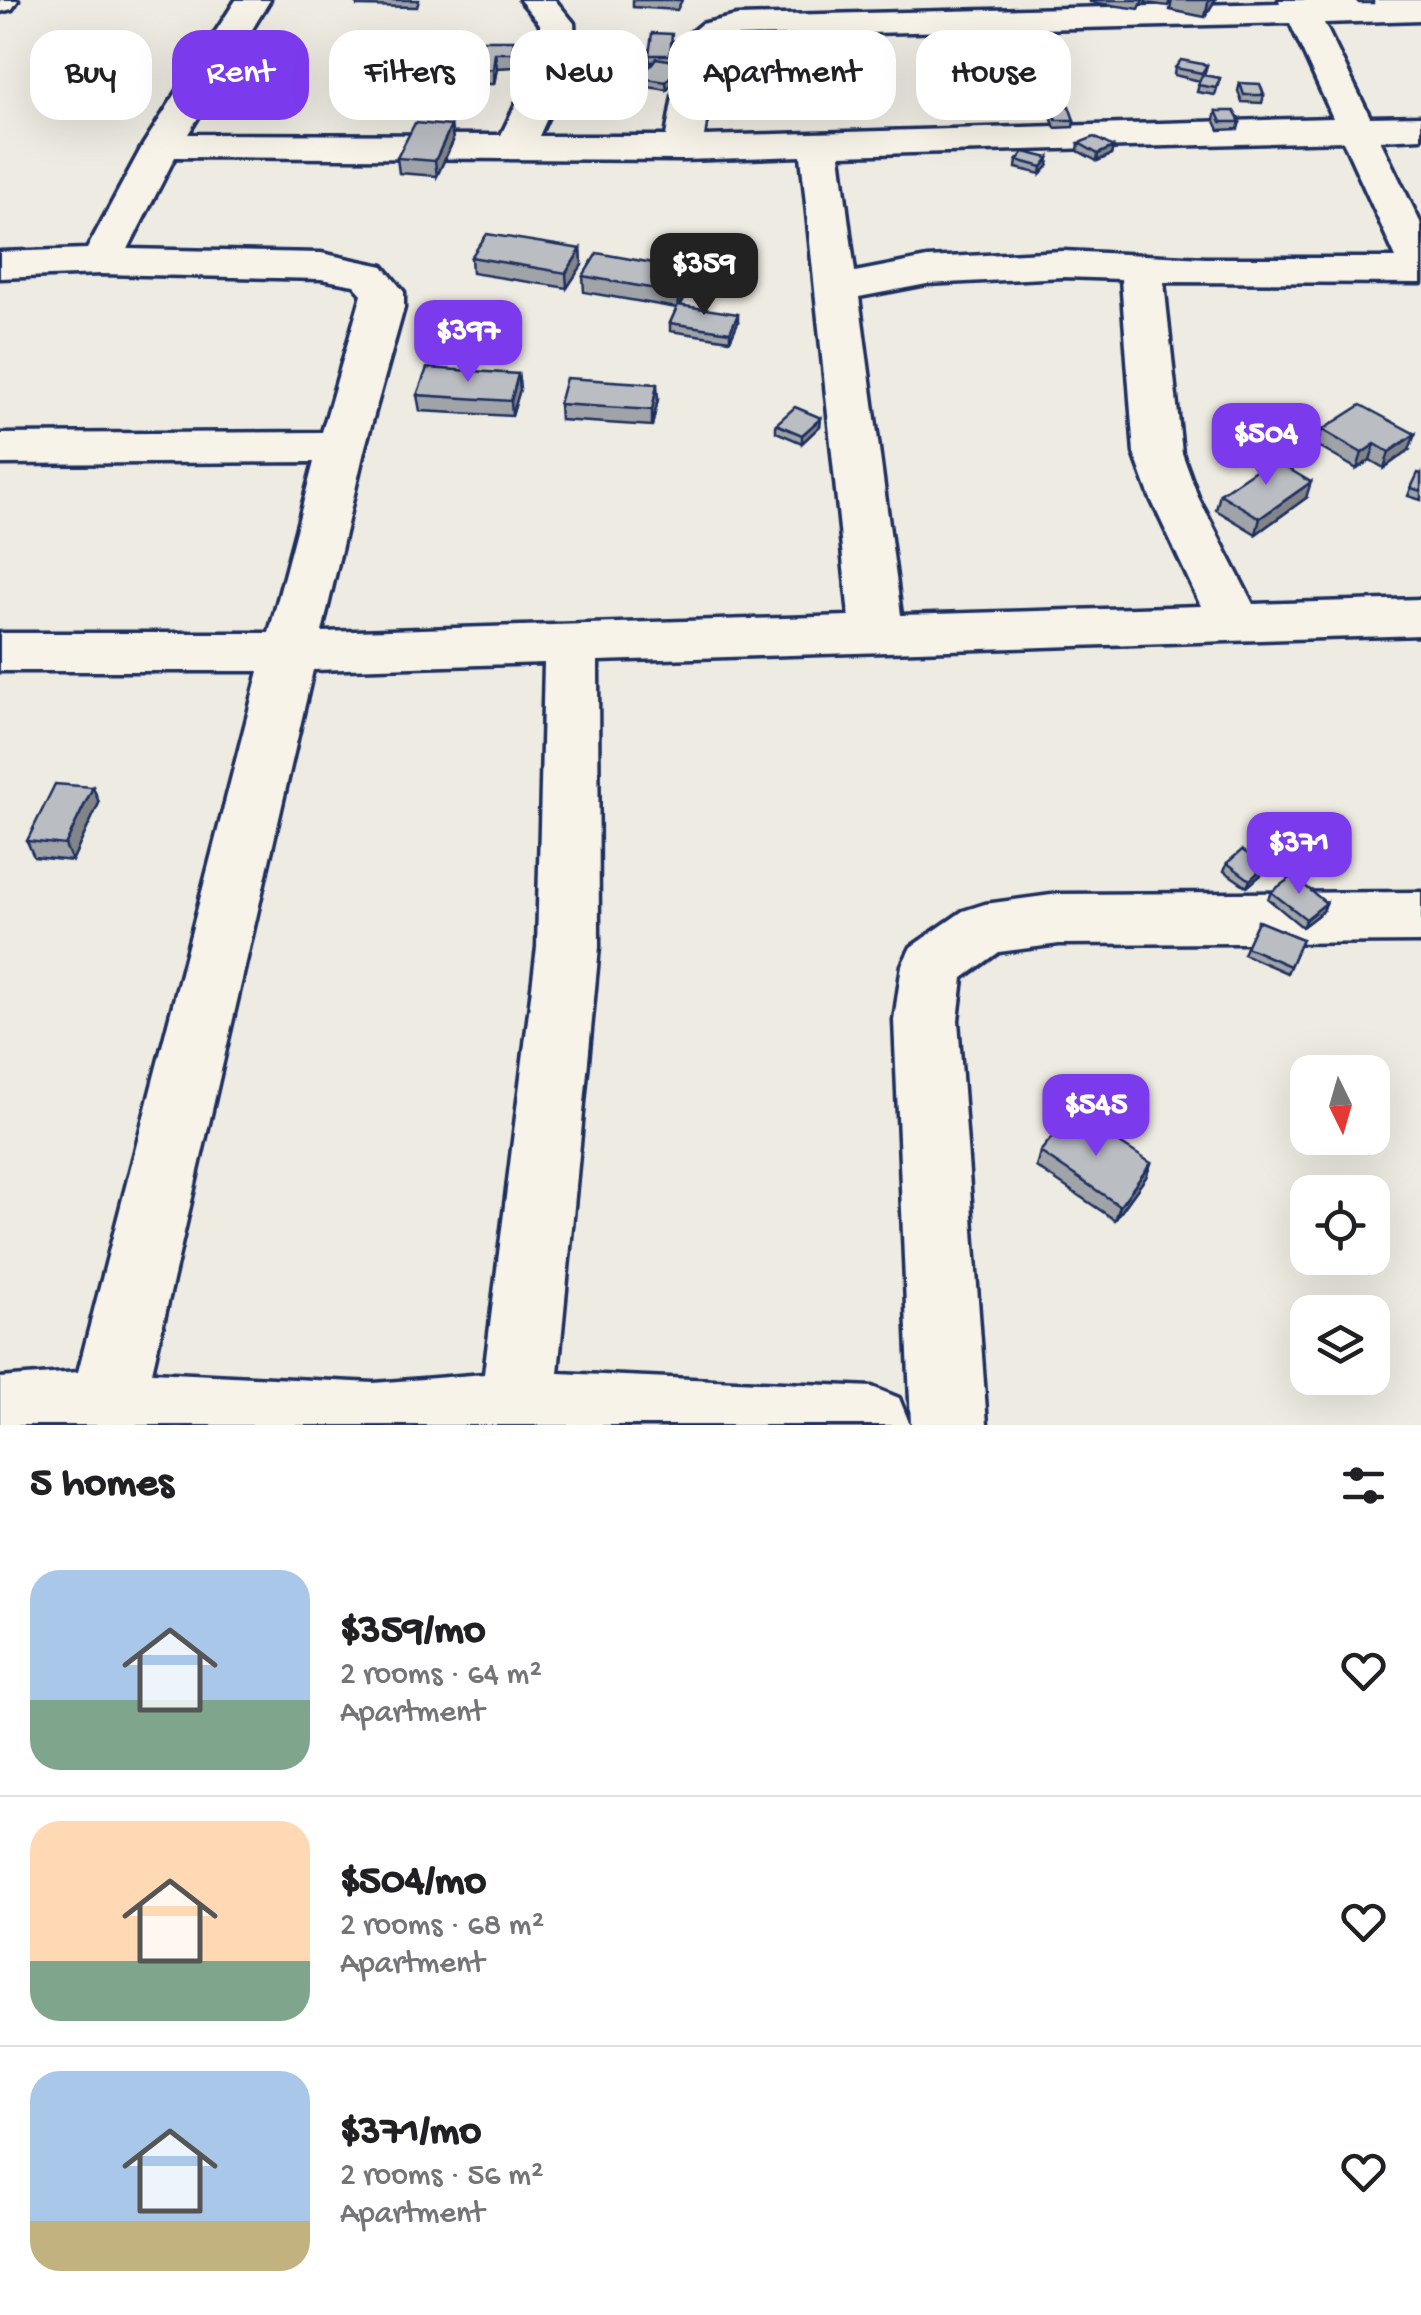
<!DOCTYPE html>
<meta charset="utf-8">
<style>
body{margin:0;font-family:"Gochi Hand",sans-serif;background:#f2f2f2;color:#202124;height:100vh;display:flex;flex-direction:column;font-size:38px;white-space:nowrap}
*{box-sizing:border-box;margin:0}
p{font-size:32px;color:#757577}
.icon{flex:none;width:55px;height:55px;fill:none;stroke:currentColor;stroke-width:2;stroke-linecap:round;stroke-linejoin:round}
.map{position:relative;height:1425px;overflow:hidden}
.details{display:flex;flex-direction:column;background:#fff;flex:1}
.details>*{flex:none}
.guide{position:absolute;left:30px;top:30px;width:1362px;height:90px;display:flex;gap:20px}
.needle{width:65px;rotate:175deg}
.tools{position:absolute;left:1290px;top:1055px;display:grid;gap:20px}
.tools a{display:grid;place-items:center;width:100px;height:100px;border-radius:20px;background:#fff;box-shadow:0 10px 40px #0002;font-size:50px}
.price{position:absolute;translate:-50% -85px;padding:0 22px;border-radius:20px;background:#7c3aed;color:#fff;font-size:32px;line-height:65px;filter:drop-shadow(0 2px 5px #0008)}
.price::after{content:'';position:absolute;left:50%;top:60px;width:30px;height:22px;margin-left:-15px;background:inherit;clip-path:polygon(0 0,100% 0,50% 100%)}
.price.selected{background:#222;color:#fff}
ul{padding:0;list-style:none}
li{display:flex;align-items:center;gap:30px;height:250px;padding:0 30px}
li+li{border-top:2px solid #e0e0e0}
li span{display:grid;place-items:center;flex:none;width:280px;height:200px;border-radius:30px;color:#555}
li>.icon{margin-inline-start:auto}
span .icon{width:120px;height:120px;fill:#fffc;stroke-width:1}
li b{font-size:42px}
h2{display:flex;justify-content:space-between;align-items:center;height:120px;padding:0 30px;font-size:42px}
.pill{padding:0 35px;border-radius:30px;background:#fff;box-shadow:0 10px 40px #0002;font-size:35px;line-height:90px}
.pill.selected{background:#7c3aed;color:#fff}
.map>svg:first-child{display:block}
</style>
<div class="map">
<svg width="1421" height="1425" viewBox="0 0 1421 1425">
<rect width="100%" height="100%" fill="#eeebe2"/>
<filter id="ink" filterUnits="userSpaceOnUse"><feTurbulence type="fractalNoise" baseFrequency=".01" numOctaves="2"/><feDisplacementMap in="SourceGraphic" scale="20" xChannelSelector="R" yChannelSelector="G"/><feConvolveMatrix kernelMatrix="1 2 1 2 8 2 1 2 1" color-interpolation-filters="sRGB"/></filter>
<g filter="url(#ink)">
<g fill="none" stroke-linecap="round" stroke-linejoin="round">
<!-- minor casing -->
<g stroke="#1b2f5e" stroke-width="7">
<path id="minor" d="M0 0H18L12 9 0 12Z
M236 0H270L188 134 501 135 540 55V24L520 0H555L574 23 576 55 539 136H666L683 39 701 24 737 16 1280 3 1279 0H1421V20L1324 23 1370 117 1421 116V138L1380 140 1421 224V283L1164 282 1182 453 1198 497 1253 604 1421 599V635L598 661 599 947 558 1373 872 1387 899 1398 910 1425H0V1378L78 1372 259 671H0V633H269L314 462 0 464V434L322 432 362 294 354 285 321 279 101 274 0 278V252L87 249 143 145ZM1290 23 1333 118 704 136 718 43 737 36ZM1343 141 1396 258H1206L1063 251 927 258 855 272 840 155ZM801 156 849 616 322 632 365 447 404 308V292L383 266 321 253 128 249 175 157 683 160ZM1063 277 1121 279 1134 453 1150 497 1201 606 901 615 859 297 927 284ZM544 663 537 947 484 1374 374 1383 152 1372 313 670Z
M1421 892V942L1059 944 999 952 963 978 958 1020 987 1425H911L894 1020 902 965 911 947 963 911 985 904 1059 894Z"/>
</g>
<!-- minor -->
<use href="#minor" fill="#f7f3e8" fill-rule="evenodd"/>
</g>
<!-- wall -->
<path fill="#a0a3a7" stroke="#1b2f5e" stroke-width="2.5" d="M356 0H419L417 7 357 6Z
M633 0H682L677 10 633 7Z
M1090 0H1143L1139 9 1090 2Z
M1146 0H1170L1168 6 1145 3Z
M1172 0H1215L1205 17 1170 10Z
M1356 0H1373V3H1359Z
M462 40 516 54 514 67 497 68 494 84H458L457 70Z
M673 41 671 61 681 62 682 70 667 90 641 86V78L653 62H650L649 55Z
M1207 65 1204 76 1220 78 1215 95 1197 92 1200 81 1174 75 1175 68Z
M1240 83 1264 95 1262 103 1242 102 1238 91Z
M1051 107 1074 120 1073 127 1055 128 1050 114Z
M1216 111 1240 122 1238 129 1219 130 1214 119Z
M451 126 453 141 437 176 399 173 397 158Z
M1079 143 1113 147 1111 155 1097 161 1078 151Z
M1017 160 1048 166 1041 174 1016 168Z
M581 249 582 265 567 288 472 273 471 257Z
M692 270V285L680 306 738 322 730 340 670 331V323L677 308 584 292 583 276Z
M518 374 520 389 512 416 420 411 417 395Z
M658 399 652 426 560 420 559 404Z
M821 418 820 426 802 443 776 432V424Z
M1322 430 1409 450 1384 468 1370 460 1357 469 1317 446Z
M1421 474V500L1408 496 1411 488Z
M1220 494 1306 498 1256 534 1216 510Z
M93 787 99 803 72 861 34 857 27 841Z
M1227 863 1262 874 1247 887 1224 871Z
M1271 892 1326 903 1323 911 1302 927 1268 899Z
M1258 921 1302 939 1287 973 1243 954Z
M1040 1152 1151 1163 1146 1177 1115 1220 1036 1167Z"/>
<!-- shaded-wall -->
<path fill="#828488" stroke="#1b2f5e" stroke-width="2.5" d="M1209 0H1215L1205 17 1208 3Z
M514 40 516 54 514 67 512 53Z
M495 53 497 68 494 84 493 69Z
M681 62 682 70 667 90 666 82Z
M451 126 453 141 437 176 435 161Z
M1113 147 1111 155 1097 161 1098 154Z
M1049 158 1048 166 1041 174 1042 167Z
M581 249 582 265 567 288 566 273Z
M692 270V285L678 309V293Z
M738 314V322L730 340V332Z
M518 374 520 389 512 416 511 401Z
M657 384 658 399 652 426V410Z
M821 418 820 426 802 443V435Z
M1415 434 1409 450 1384 468 1389 452Z
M1375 444 1370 460 1357 469 1362 453Z
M1311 482 1306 498 1256 534 1260 518Z
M93 787 99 803 72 861 65 845Z
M1265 866 1262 874 1247 887 1250 880Z
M1326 903 1323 911 1302 927 1306 919Z
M1151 1163 1146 1177 1115 1220 1120 1206Z"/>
<!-- building -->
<path fill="#babdc2" stroke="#1b2f5e" stroke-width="2.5" d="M652 33 672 34 670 55H649Z
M462 40H514L512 53H495L493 69 457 70Z
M656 58 681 62 666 82 641 78Z
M1181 60 1207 65 1202 73 1175 68Z
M1202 75 1220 78 1216 88 1198 85Z
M1240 83 1260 84 1264 95H1244Z
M1069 106 1074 120H1056L1051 107Z
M1216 111H1234L1240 122H1221Z
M415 123 451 126 435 161 397 158Z
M1094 137 1113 147 1098 154 1079 143Z
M1024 152 1049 158 1042 167 1017 160Z
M487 234 581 249 566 273 471 257Z
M597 253 692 270 678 293 583 276Z
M678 305 738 314 730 332 670 323Z
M427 368 518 374 511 401 417 395Z
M566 378 657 384 652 410 559 404Z
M1361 405 1415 434 1389 452 1375 444 1362 453 1322 430Z
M795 407 821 418 802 435 776 424Z
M1272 459 1311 482 1260 518 1220 494Z
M1418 473 1421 474V491L1411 488Z
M55 784 93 787 65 845 27 841Z
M1242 850 1265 866 1250 880 1227 863Z
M1293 876 1326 903 1306 919 1271 892Z
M1258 921 1302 939 1290 966 1246 947Z
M1072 1112 1151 1163 1120 1206 1040 1152Z"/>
</g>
</svg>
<div class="tools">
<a><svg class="needle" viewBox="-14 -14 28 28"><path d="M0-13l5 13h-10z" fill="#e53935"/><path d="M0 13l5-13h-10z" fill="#757577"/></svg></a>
<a><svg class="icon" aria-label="locate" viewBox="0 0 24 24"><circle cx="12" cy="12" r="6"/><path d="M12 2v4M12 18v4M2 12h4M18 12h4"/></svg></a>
<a><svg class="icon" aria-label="layers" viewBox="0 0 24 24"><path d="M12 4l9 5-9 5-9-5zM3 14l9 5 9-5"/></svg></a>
</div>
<b class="price selected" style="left:704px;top:318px">$359</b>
<b class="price" style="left:468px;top:385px">$397</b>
<b class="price" style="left:1266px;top:488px">$504</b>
<b class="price" style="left:1299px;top:897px">$371</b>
<b class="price" style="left:1096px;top:1159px">$545</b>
<div class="guide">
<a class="pill">Buy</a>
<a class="pill selected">Rent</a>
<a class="pill">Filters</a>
<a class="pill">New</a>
<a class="pill">Apartment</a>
<a class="pill">House</a>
</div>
</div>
<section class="details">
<h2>5 homes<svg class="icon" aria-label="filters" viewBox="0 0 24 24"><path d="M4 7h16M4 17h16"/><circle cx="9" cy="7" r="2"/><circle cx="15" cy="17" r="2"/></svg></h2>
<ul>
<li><span style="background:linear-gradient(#a9c7e8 65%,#7fa58c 0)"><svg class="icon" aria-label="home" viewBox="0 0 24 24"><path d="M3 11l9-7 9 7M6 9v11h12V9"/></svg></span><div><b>$359/mo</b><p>2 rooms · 64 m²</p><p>Apartment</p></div><svg class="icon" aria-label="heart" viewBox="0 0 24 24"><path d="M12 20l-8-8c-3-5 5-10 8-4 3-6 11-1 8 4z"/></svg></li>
<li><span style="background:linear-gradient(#ffd9b3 70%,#7fa58c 0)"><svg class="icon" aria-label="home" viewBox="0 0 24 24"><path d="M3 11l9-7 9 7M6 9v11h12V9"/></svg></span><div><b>$504/mo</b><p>2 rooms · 68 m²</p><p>Apartment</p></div><svg class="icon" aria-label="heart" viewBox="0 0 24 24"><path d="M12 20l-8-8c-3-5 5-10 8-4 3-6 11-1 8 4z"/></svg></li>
<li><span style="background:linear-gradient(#a9c7e8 75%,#c2b280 0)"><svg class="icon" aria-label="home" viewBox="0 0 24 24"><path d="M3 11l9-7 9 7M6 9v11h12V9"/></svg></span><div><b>$371/mo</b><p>2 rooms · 56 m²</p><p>Apartment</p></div><svg class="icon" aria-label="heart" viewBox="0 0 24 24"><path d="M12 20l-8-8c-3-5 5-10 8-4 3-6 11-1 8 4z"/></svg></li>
</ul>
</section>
